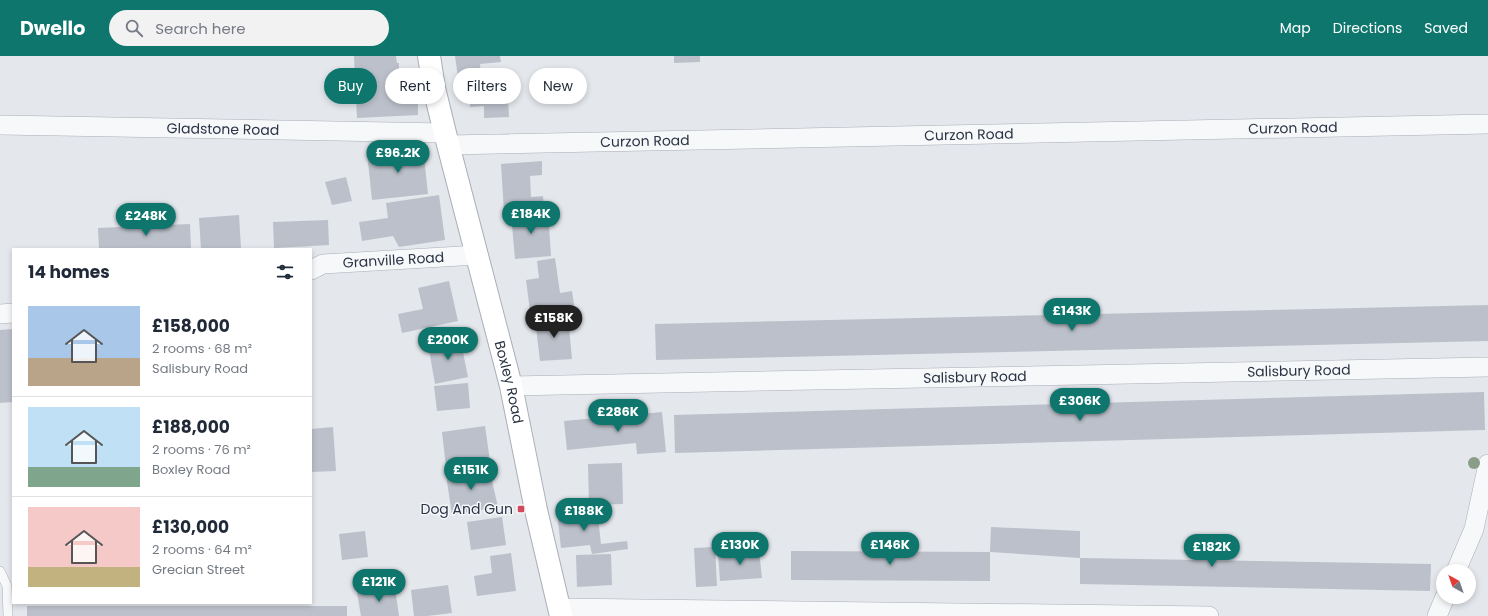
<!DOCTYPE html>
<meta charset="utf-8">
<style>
body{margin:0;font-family:Poppins,sans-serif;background:#f2f2f3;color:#1f2937;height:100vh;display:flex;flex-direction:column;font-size:15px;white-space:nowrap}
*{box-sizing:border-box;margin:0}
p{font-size:13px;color:#747a83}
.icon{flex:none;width:22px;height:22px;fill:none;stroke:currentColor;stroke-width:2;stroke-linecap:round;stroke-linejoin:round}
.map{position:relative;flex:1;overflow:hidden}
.panel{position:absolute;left:12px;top:192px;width:300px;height:356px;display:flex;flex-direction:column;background:#fff;border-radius:0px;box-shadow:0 2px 6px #0003}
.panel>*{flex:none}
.hud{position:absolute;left:324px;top:12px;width:380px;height:36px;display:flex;gap:8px}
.needle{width:26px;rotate:320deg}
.buttons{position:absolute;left:1436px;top:508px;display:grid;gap:8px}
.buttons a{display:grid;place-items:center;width:40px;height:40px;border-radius:50%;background:#fff;box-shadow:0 2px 6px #0003;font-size:20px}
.price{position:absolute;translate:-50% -34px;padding:0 9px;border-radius:14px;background:#0f766e;color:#fff;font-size:13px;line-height:26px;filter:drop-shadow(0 1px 2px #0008)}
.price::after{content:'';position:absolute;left:50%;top:24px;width:12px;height:9px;margin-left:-6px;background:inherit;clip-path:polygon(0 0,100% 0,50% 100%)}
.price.selected{background:#222;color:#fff}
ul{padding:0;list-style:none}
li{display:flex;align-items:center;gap:12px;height:100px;padding:0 16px}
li+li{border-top:1px solid #e0e1e3}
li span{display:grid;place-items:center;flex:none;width:112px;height:80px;border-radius:0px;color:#555}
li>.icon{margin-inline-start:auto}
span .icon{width:48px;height:48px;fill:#fffc;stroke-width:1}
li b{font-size:17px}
h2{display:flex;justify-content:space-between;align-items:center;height:48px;padding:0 16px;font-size:17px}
.chip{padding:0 14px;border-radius:18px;background:#fff;box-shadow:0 2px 6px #0003;font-size:14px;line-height:36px}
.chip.selected{background:#0f766e;color:#fff}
header{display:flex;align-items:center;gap:24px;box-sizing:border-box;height:56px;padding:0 20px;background:#0f766e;color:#fff}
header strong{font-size:19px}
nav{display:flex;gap:22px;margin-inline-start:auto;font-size:14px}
.search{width:280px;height:36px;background:#f2f2f3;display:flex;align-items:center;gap:10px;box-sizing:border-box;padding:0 14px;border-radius:22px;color:#747a83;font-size:15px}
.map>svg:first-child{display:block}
</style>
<header>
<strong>Dwello</strong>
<div class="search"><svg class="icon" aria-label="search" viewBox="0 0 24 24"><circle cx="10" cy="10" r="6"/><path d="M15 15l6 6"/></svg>Search here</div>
<nav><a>Map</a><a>Directions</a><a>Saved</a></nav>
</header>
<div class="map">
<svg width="1488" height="560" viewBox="0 0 1488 560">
<rect width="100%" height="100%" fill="#e4e7ec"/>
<!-- building -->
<path fill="#bbc0ca" d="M354 0H396L397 7H399V22H405L406 35 409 36 410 46 418 45V59L357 62Z
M455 0H500L501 6 480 8 481 19 458 21Z
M674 0H700V6L674 7Z
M514 24V43H508L509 61 484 62V50L470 51V25Z
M423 91 428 138 372 144 367 97Z
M542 105V119L530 120 531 141 543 140 544 153 504 156 501 108Z
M346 121 352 145 332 149 325 126Z
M439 139 445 184 399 191 393 180 362 185 359 166 388 162 386 147Z
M548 155 551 200 515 203 511 158Z
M239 159 241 193H201L199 162Z
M328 164 329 189 274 192 273 166Z
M190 168 191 193H99L98 172Z
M555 202 560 237 572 235 574 249 530 255 526 224 539 222 537 205Z
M449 225 458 265 402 277 398 258 423 253 418 232Z
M1488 249V285L656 304 655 268Z
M568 261 572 303 540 305 535 263Z
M13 273V346L0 347V274Z
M460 281 468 321 435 328 428 288Z
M468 327 470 352 437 355 434 330Z
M1484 336 1485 374 675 397 674 359Z
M662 356 666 396 637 398 636 387 567 394 564 365Z
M485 370 490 405 446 411 442 376Z
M333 371 336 415 311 416V373Z
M622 407 623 448 589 449 588 408Z
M489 412 498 451 452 459 446 419Z
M597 453 601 488 627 485 628 493 592 498 590 489 561 492 557 457Z
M502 461 506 489 471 494 467 466Z
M991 471 1080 475V502L1431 508 1430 535 1080 528V502L990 496Z
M365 475 368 501 342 504 339 478Z
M715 491 717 530 696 531 694 492Z
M759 494 762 522 720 525 718 498Z
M791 495 990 496V525L791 524Z
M511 497 516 535 477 540 474 520 492 517 490 500Z
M611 498 612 529 577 531 576 499Z
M448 529 452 557 427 560H414L411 534Z
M395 532 399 560H361L357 537Z
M27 550H347V560H27Z"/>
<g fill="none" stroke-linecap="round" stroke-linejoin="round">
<!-- lane casing -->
<g stroke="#a9aeb7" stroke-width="10">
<path id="lane" d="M0 515 7 530 8 560"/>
</g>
<!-- street casing -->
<g stroke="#a9aeb7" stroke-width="20">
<g id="street">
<path id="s1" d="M0 69 445 77"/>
<path id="s2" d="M449 89 1488 68"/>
<path id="s3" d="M311 214 323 208 478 199"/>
<path d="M0 258 13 257"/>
<path id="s4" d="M511 330 1488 311"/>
<path d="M1456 515 1474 473 1488 408"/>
<path d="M560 552 1209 560"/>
<path d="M1437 560 1445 541"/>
</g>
</g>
<!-- secondary casing -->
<g stroke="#a9aeb7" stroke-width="24">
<g id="secondary">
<path id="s5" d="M429 0 434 32 445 77 511 330 536 454 561 560"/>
</g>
</g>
<!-- lane -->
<use href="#lane" stroke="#f7f8fa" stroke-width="9"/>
<!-- street -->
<use href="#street" stroke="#f7f8fa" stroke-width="19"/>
<!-- secondary -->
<use href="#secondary" stroke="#fff" stroke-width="22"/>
</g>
<!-- trees -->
<circle fill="#899d89" cx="1474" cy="407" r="6"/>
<!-- markers -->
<rect fill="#d1495b" stroke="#f4f6f9" stroke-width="1.5" x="517" y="449" width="8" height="8" rx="2"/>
<g text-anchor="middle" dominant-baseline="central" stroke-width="3" stroke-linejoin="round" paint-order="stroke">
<!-- street labels -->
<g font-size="14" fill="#2b3445" stroke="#f4f6f9">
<text stroke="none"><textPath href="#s2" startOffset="844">Curzon Road</textPath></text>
<text stroke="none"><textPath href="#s1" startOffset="223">Gladstone Road</textPath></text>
<text stroke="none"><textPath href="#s2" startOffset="520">Curzon Road</textPath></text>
<text stroke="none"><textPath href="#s2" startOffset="196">Curzon Road</textPath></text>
<text stroke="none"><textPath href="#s3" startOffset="84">Granville Road</textPath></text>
<text stroke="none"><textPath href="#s4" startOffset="788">Salisbury Road</textPath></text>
<text stroke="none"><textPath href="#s4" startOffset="464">Salisbury Road</textPath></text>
<text stroke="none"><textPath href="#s5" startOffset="336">Boxley Road</textPath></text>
</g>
<!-- poi labels -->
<g font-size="14" fill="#2b3445" stroke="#f4f6f9" text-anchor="end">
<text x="513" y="453">Dog And Gun</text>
</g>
</g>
</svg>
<div class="buttons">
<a><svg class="needle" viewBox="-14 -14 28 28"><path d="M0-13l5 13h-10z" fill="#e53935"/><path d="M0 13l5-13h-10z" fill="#747a83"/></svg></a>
</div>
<b class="price" style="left:398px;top:118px">£96.2K</b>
<b class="price" style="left:531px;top:179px">£184K</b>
<b class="price" style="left:146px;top:181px">£248K</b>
<b class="price" style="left:1072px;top:276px">£143K</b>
<b class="price selected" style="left:554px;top:283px">£158K</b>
<b class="price" style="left:448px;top:305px">£200K</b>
<b class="price" style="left:1080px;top:366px">£306K</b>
<b class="price" style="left:618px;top:377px">£286K</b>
<b class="price" style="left:471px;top:435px">£151K</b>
<b class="price" style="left:584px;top:476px">£188K</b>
<b class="price" style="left:740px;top:510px">£130K</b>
<b class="price" style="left:890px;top:510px">£146K</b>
<b class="price" style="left:1212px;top:512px">£182K</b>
<b class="price" style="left:379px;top:547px">£121K</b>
<div class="hud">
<a class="chip selected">Buy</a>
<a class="chip">Rent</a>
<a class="chip">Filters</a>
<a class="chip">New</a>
</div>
<section class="panel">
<h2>14 homes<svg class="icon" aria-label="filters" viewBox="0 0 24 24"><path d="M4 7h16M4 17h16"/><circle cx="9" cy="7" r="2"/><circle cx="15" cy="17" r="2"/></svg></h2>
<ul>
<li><span style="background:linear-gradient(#a9c7e8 65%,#b9a48a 0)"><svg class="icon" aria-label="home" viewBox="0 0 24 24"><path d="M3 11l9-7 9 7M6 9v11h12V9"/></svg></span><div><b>£158,000</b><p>2 rooms · 68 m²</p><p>Salisbury Road</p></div></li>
<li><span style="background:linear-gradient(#bfe0f5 75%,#7fa58c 0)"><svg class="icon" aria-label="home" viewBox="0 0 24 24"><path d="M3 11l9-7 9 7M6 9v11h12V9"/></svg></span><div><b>£188,000</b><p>2 rooms · 76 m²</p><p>Boxley Road</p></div></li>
<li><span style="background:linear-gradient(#f6c9c9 75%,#c2b280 0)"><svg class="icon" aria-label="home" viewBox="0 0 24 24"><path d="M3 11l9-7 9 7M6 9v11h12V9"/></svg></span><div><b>£130,000</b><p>2 rooms · 64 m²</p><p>Grecian Street</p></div></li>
</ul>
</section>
</div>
